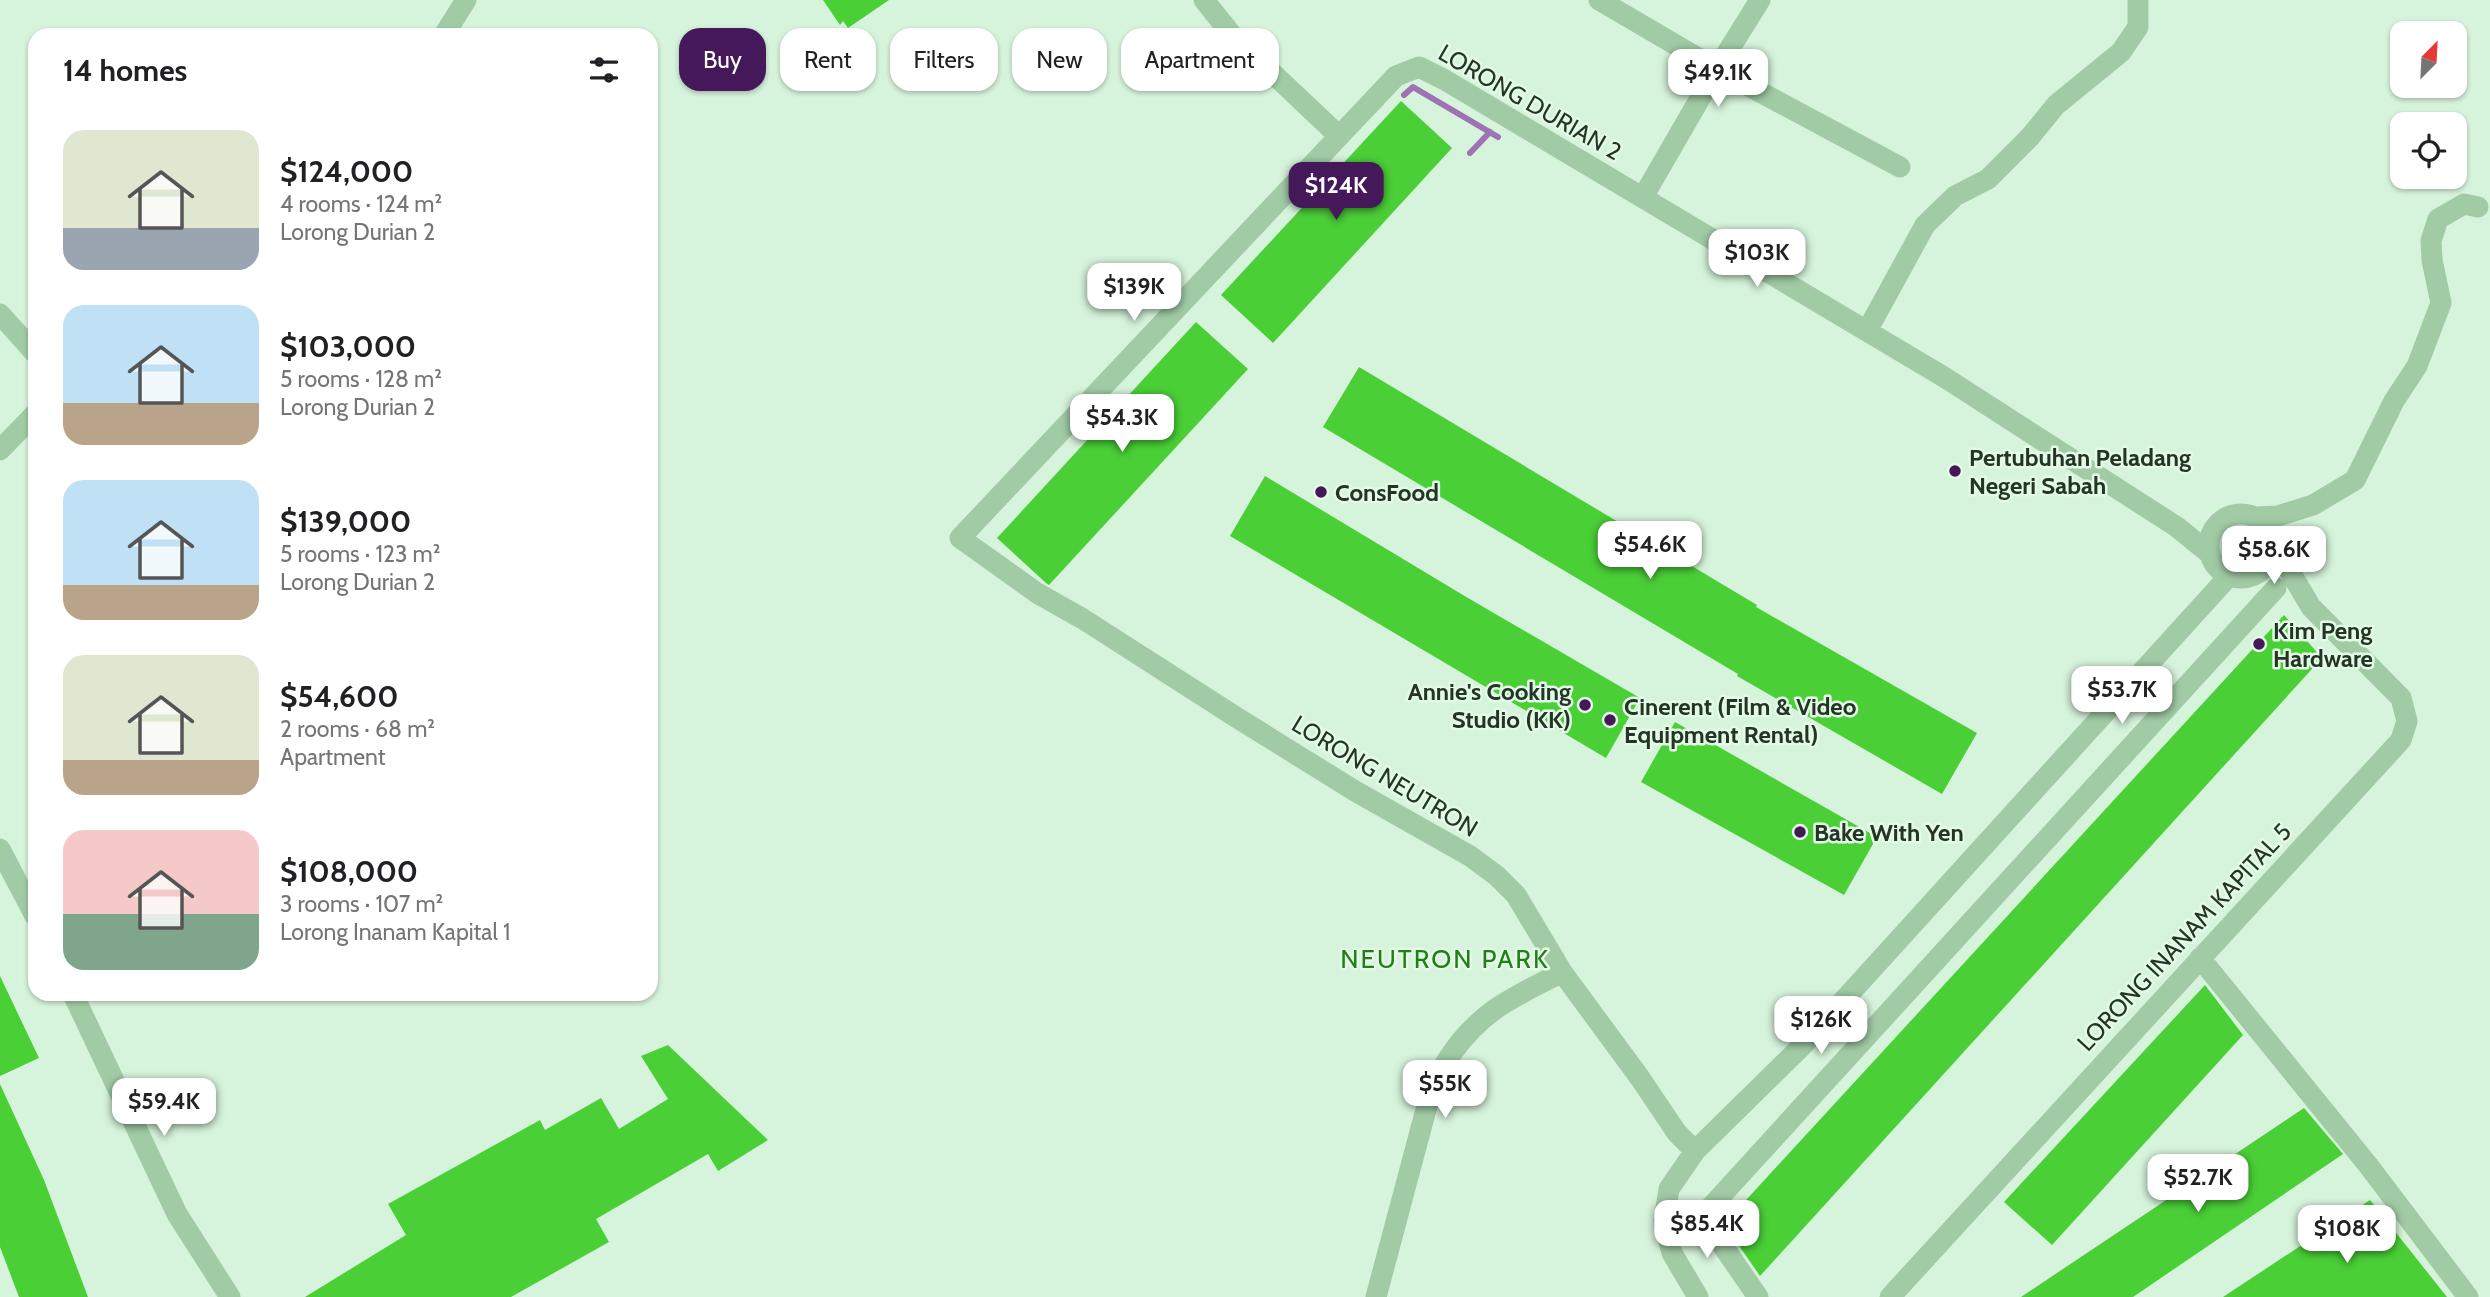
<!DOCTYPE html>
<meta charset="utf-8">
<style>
body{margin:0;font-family:Cabin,sans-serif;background:#f6f6f6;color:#202124;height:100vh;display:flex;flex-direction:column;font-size:26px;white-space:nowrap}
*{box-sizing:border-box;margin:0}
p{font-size:23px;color:#757577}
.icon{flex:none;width:38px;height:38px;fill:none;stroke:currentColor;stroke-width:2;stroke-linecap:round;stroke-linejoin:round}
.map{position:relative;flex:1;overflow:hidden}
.details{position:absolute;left:28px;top:28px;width:630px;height:973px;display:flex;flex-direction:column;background:#fff;border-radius:21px;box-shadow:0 2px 5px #0004}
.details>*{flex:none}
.guide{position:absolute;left:679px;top:28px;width:665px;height:63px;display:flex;gap:14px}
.needle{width:46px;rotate:24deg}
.fabs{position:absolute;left:2390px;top:21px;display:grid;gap:14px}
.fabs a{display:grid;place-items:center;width:77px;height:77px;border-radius:14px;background:#fff;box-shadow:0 2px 5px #0004;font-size:35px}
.price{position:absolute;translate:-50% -60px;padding:0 16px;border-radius:14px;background:#fff;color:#222;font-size:23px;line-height:46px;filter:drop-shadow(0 2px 4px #0008)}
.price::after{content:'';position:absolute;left:50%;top:42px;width:21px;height:16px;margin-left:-10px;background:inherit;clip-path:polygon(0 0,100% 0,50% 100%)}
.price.active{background:#451859;color:#fff}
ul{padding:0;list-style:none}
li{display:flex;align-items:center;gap:21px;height:175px;padding:0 35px}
li span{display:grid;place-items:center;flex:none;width:196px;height:140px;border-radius:21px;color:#555}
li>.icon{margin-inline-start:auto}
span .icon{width:84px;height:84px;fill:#fffc;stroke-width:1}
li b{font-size:30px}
h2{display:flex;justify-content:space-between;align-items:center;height:84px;padding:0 35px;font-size:30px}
.tag{padding:0 24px;border-radius:21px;background:#fff;box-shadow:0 2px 5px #0004;font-size:24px;line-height:63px}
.tag.active{background:#451859;color:#fff}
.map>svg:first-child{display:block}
</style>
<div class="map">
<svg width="2490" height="1297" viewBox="0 0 2490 1297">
<rect width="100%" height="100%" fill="#d6f3db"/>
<!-- green -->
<path fill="#95c2c1" d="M2224 546a14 14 0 1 1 28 0a14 14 0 1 1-28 0Z"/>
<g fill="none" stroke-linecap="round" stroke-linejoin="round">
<!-- stream -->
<path stroke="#9d73b1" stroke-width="6" d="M1404 95 1413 87 1498 137
M1470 153 1490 132"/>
</g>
<!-- building -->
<path fill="#4acf37" d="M823 0H889L848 28 843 21 840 25Z
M1401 101 1452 148 1273 343 1221 295Z
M1196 322 1248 369 1049 585 1046 583 997 538Z
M1359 367 1757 605 1756 607 1977 733 1942 794 1737 676 1738 674 1323 427Z
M1265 476 1468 598 1640 698 1606 758 1230 536Z
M2284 615 2322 658 1760 1276 1724 1224Z
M1675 722 1877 837 1844 895 1641 782Z
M0 976 39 1058 0 1076Z
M2205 985 2243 1035 2052 1245 2004 1202Z
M668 1045 768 1140 718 1171 708 1154 596 1219 609 1242 511 1297H305L406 1235 388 1204 540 1120 545 1130 601 1098 619 1129 668 1099 641 1056Z
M0 1084 44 1180 88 1297H19L0 1247Z
M2304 1108 2343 1154 2133 1297H2021Z
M2370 1200 2447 1297H2223Z"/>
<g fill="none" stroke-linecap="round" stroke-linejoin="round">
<!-- minor -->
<path stroke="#a1cba5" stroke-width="21" d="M1204 0 1232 35 1339 136
M1599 0 1717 69 1900 167
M444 35 466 0
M1643 197 1717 69 1760 0
M0 314 35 353
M1867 331 1925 225 1955 196 1988 179 2030 137 2056 105 2121 52 2138 27V0
M0 450 35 414
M2209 546a32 32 0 1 1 64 0a32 32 0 1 1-64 0Z
M2256 517 2278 516 2313 505 2355 480 2394 401 2417 366 2441 303 2432 260 2431 241 2438 219 2464 204 2478 207
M0 849 35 916
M2200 958 2368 1165 2468 1297
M73 994 177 1214 230 1297
M1695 1151 1677 1133 1640 1078 1562 972 1516 895 1497 876 1470 856 1355 791 1239 719 1083 619 1037 593 960 538 1396 76 1419 67 1445 80 1944 377 2177 527 2209 553
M1376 1297 1428 1102C1440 1065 1463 1033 1494 1010 1515 995 1540 984 1562 972
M1698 1297 1672 1253 1664 1221 1669 1189 1695 1151 1803 1045 2229 576
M1758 1297 1707 1223 1709 1209 2276 588
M1890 1297 2401 740 2407 721 2401 698 2311 607 2273 543"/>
</g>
<!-- markers -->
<g fill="#451859" stroke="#e2fae6" stroke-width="2.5">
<circle cx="1955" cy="471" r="7"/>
<circle cx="1321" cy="492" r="7"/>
<circle cx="2259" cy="644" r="7"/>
<circle cx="1585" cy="705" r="7"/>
<circle cx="1610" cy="720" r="7"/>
<circle cx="1800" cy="832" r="7"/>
</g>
<g text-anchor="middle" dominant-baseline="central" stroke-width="5" stroke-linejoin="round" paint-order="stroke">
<!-- street labels -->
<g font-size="24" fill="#253525" stroke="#e2fae6">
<text transform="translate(1530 102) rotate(30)">LORONG DURIAN 2</text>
<text transform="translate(1385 776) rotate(31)">LORONG NEUTRON</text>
<text transform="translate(2184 937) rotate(-47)">LORONG INANAM KAPITAL 5</text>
</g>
<!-- poi labels -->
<g font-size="24" font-weight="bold" fill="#253525" stroke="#e2fae6" text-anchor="start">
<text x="1969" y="457">Pertubuhan Peladang<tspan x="1969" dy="28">Negeri Sabah</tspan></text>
<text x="1335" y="492">ConsFood</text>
<text x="2273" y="630">Kim Peng<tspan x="2273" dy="28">Hardware</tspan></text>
<text x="1571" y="691" text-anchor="end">Annie's Cooking<tspan x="1571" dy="28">Studio (KK)</tspan></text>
<text x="1624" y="706">Cinerent (Film &amp; Video<tspan x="1624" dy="28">Equipment Rental)</tspan></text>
<text x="1814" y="832">Bake With Yen</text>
</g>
<!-- neighbourhood labels -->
<g font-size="26" letter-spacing="2" fill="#247d17" stroke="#e2fae6">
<text x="1445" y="959">NEUTRON PARK</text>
</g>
</g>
</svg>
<div class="fabs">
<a><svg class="needle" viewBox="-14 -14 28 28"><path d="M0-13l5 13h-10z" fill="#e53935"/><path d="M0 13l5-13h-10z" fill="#757577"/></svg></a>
<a><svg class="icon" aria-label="locate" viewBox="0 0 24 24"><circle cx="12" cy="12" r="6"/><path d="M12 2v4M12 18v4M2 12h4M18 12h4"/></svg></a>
</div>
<b class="price" style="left:1718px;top:109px">$49.1K</b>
<b class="price active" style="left:1336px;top:222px">$124K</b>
<b class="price" style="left:1757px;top:289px">$103K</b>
<b class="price" style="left:1134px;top:323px">$139K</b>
<b class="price" style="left:1122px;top:454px">$54.3K</b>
<b class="price" style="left:1650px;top:581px">$54.6K</b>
<b class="price" style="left:2274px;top:586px">$58.6K</b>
<b class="price" style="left:2122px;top:726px">$53.7K</b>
<b class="price" style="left:1821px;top:1056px">$126K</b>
<b class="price" style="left:1445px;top:1120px">$55K</b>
<b class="price" style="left:164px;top:1138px">$59.4K</b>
<b class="price" style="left:2198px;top:1214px">$52.7K</b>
<b class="price" style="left:1707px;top:1260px">$85.4K</b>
<b class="price" style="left:2347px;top:1265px">$108K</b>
<div class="guide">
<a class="tag active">Buy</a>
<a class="tag">Rent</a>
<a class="tag">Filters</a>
<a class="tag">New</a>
<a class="tag">Apartment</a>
</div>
<section class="details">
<h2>14 homes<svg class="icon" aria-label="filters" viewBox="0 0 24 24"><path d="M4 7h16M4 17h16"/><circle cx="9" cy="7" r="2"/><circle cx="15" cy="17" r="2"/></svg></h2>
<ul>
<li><span style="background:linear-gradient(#dfe7d0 70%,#9aa5b1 0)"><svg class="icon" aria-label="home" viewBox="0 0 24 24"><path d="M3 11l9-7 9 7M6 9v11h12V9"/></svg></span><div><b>$124,000</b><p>4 rooms · 124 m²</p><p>Lorong Durian 2</p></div></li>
<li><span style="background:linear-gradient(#bfe0f5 70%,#b9a48a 0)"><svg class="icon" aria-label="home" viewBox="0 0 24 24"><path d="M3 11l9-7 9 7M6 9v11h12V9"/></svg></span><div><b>$103,000</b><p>5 rooms · 128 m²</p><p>Lorong Durian 2</p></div></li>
<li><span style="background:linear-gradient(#bfe0f5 75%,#b9a48a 0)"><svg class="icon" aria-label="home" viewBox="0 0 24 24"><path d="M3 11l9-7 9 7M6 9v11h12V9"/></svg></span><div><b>$139,000</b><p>5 rooms · 123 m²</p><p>Lorong Durian 2</p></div></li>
<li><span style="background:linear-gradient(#dfe7d0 75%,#b9a48a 0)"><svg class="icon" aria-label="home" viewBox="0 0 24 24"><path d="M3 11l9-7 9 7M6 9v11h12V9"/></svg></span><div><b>$54,600</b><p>2 rooms · 68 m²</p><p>Apartment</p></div></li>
<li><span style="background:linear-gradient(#f6c9c9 60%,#7fa58c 0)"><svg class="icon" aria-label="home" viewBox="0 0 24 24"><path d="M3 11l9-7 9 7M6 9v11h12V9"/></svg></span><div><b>$108,000</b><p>3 rooms · 107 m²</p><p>Lorong Inanam Kapital 1</p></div></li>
</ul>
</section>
</div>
